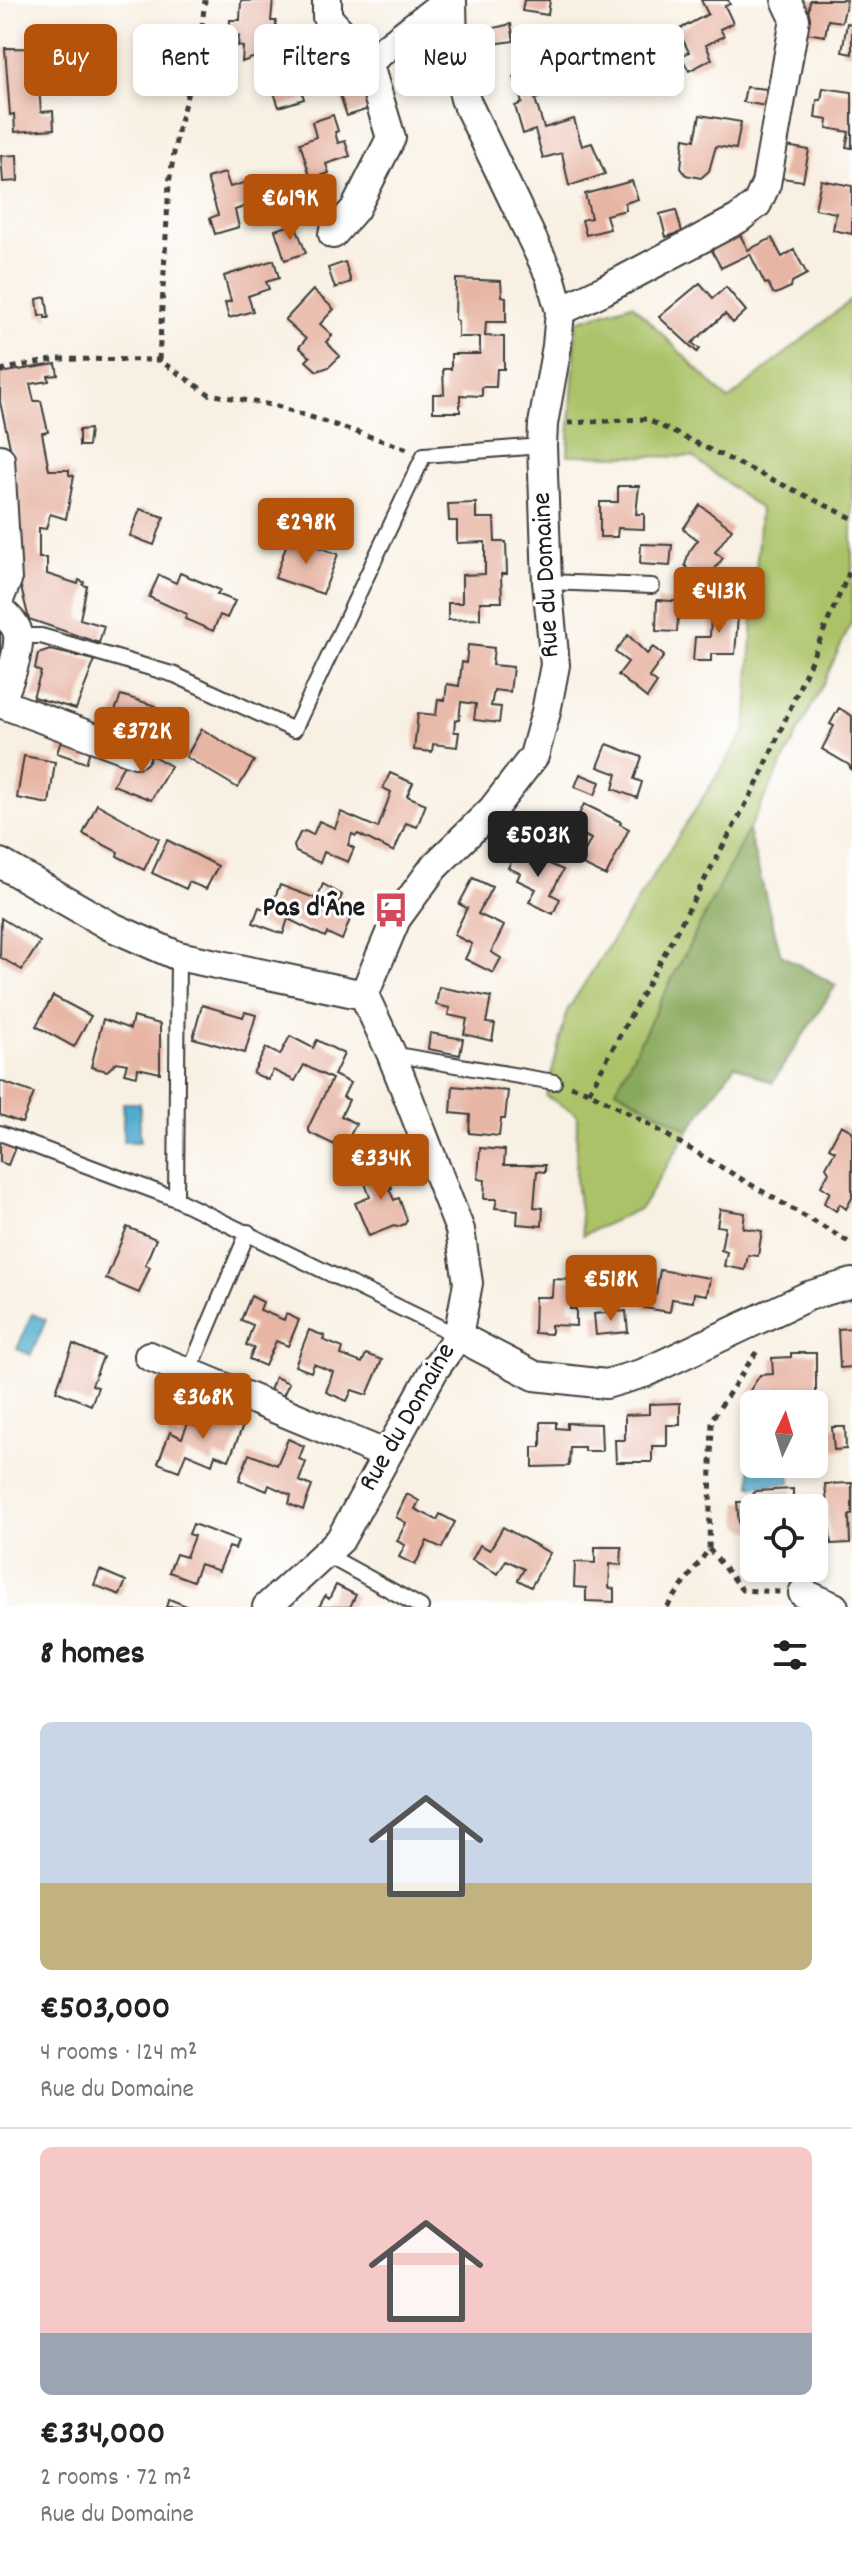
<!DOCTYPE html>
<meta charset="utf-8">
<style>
body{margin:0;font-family:Dekko,sans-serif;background:#f6f6f6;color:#222;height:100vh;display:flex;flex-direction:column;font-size:30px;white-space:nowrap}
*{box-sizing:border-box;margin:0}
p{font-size:26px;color:#767676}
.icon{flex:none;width:44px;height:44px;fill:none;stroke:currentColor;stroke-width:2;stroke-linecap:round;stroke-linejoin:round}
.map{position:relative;height:1607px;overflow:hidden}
.sheet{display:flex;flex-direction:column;background:#fff;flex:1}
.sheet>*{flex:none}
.top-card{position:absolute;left:24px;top:24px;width:804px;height:72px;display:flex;gap:16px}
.needle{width:52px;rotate:4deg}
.fabs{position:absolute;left:740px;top:1390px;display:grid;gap:16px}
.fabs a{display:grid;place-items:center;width:88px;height:88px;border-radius:12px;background:#fff;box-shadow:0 4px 12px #0003;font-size:40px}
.price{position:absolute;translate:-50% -68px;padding:0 18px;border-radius:8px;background:#b45309;color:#fff;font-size:26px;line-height:52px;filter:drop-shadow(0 2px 4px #0008)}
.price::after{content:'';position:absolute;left:50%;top:48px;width:24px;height:18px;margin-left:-12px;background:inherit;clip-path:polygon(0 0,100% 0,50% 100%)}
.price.on{background:#222;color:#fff}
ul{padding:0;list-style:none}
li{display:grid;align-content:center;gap:16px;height:424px;padding:0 40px}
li+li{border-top:2px solid #e0e0e0}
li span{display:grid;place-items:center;height:248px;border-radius:12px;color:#555}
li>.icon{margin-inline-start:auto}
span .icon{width:144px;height:144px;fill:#fffc;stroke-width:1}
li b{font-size:34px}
h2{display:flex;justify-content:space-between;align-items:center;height:96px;padding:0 40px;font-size:34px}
.chip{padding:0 28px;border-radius:12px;background:#fff;box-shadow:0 4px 12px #0003;font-size:28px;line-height:72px}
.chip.on{background:#b45309;color:#fff}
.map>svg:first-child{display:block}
</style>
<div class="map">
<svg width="852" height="1607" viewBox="0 0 852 1607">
<rect width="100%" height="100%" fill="#fff"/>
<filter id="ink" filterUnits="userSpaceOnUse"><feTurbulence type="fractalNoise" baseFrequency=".0125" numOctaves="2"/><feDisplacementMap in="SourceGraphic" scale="16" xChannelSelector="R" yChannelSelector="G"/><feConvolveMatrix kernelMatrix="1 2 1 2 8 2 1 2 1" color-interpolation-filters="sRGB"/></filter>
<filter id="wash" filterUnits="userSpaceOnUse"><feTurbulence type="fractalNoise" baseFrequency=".006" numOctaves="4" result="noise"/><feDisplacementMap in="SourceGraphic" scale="32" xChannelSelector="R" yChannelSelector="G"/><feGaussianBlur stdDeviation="1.8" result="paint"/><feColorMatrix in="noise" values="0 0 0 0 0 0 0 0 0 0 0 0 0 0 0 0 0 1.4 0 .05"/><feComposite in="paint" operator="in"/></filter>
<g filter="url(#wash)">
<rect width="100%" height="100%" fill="#f8f0e2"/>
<!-- green -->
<path fill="#abc267" stroke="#646f42" stroke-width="2" d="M852 299V621L823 684 616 1089 689 1130 641 1208 583 1235 576 1181 577 1114 546 1096 567 1011 746 730 760 509 693 457 568 455 577 321 632 304 728 400Z"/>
<!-- forest -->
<path fill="#88a85c" stroke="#52623c" stroke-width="2" d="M748 830 781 955 836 985 772 1083 735 1065 689 1130 616 1089Z"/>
<!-- water -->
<path fill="#4faccd" stroke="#366474" stroke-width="2" d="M123 1103H140V1142H123Z
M32 1314 46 1320 31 1355 17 1349Z
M789 1464 790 1483 751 1486 750 1467Z"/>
<g id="blocks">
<!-- building -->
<path fill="#e7b5a4" d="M273 0 271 21H276L275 49 301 40 306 57 311 55 318 78 300 85 304 99 279 107 267 72 279 66 274 50 242 62 243 47 238 46 239 36H229L230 20H240L241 1Z
M524 0H550L548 15 522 11Z
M701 0H728L730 4 725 6 733 23 720 29 724 36 706 45 712 59 689 71 681 56 689 52 678 30 708 14Z
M810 0H847L842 22 828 20 825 36 806 33Z
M847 23 852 24V54L842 52Z
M511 24 514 41 492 44 490 29Z
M5 48 66 49V56H61V62H37L41 112 53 111 54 129 15 132 14 114 10 115Z
M555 48 560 65 550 68 558 92 535 99 544 128 574 119 582 146 592 143 605 174 569 186 562 153 543 158 535 130 523 134 515 106 522 103 514 77 534 71 529 55Z
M151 51 166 52H195L192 66 150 64Z
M359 79 368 109 347 116 337 86Z
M746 87 768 89 766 106 743 102Z
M823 88 852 92V148L846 147 849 132 827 128 828 120 815 118 817 100H821Z
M333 115 338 131 335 132 338 143 345 141 350 156 326 164 329 173 311 179 300 143 316 137 312 122Z
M700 115 741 122 736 149 716 146 709 171 701 178 686 175 681 168 684 138 695 140Z
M786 146 809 150 803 181 781 178Z
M17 155 18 181 3 182 1 156Z
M225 173 230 187 247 182 253 204 235 210 239 227 215 234 210 218 218 215 207 178Z
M821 180 852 186V234L833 230 836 213 815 209Z
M632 181 638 199 625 203 626 210 606 215 610 229 586 235 582 220 591 218 585 194Z
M676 210 682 232 666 237 660 214Z
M295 224 306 253 285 260 275 230Z
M739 233 748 250 772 238 782 257 794 250 807 274 792 282 791 287 776 294 773 293 768 283 765 284 750 254 721 268 711 249Z
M274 260 279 278 266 282 269 289 248 296 253 311 229 318 225 303 231 301 224 276Z
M345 262 351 282 335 288 328 268Z
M456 279 501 281 502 296 506 297V322H486L485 336 504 337V369H497L496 387H482V396L460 395V412H433V394H444L443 369H451V354H480V337H458V321L455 319Z
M700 283 713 298 726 287 746 311 733 323 725 314 692 343 700 349 697 352 659 317Z
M313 290 334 309 320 324 332 335 326 342 340 356 329 367 317 371 306 361 310 357 299 347 306 339 285 320Z
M46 297 49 318H45V315L39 316 37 299Z
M56 364 58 375 48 376 49 381 30 384 34 401H41L48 432 42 433 49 470H69V475L74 476 66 519 50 514 46 529 39 528V558H47V574L78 584 79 580 84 582 83 585 87 586 80 619 104 626 99 643 29 619 16 568 10 504 16 474 0 402V373Z
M90 429 88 446H79V430Z
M618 486H639L636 514H644V529L618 528 617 537H600V502H618Z
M476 503V518H494L495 542H506L507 574H501L502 602H480V619L448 620V603H462V575L485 574V542L457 543V521H449L448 504Z
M700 505 732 529 715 552 723 558 714 570 703 578 692 574 685 565 689 552 698 540 683 529Z
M140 509 164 517 154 545 130 536Z
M289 537 338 554 323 594 275 578Z
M641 544 672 545 670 566 640 564Z
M180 573 220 590 217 594 235 601 227 618 220 615 213 631 185 619 187 614 149 597 159 575 176 583Z
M657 600 687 602 686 617 678 616 677 632 656 631Z
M720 603 739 604 735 654H711V661H693L695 637H710L711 616H719Z
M0 623 13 630 6 657 0 654Z
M628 635 647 654 653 647 664 656 649 677 657 683 647 698 618 675 628 662 615 652Z
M468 645 494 648 492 665 513 667 510 692 494 690 491 706 501 707 499 723 474 720 476 704 461 702 459 720H455L454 732H459L457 747 433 744 432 752 414 750 418 713 436 715 438 699 445 700 447 684 459 686 462 662 466 663Z
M50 650 95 660 76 709 33 697 41 672 35 669 38 654Z
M121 695 156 706 145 732 112 719Z
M839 708 852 716V771L849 765 822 749 834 726 830 724Z
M202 729 254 761 238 788 186 757Z
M63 735 92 744 86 763 57 753Z
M607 744 642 757 634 779 642 782 637 798 613 789 617 774 598 767Z
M146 752 171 766 151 800 113 785 127 759Z
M24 756 55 762 49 804 17 798Z
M390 773 413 783 407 796 426 804 417 827 406 823 394 852 358 834 356 836 352 834 348 845 354 848 348 862 324 852 320 863 296 852 294 846 300 833 305 831 313 835 319 821 335 828 341 812 378 828 391 792 383 788Z
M580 774 600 782 595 795 575 787Z
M97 804 159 839 144 870 117 856 118 852 83 834Z
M584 804 621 822 620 824 629 829 606 876 579 863 591 839 572 829Z
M538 828 557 837 550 850 532 841Z
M167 840 218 866 206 889 189 882 186 889 152 873Z
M517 849 563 870 551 894 560 899 553 914 529 902 536 889 517 880 520 873 508 868Z
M473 878 492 887 478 914 504 926 491 952 501 958 493 973 465 959 472 944 454 935 467 908 459 904Z
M323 884 342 895 334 913 350 919 342 940 327 933 325 937 288 919 283 934 253 923 259 907 269 911 280 885 317 899Z
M1 918 40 942 22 970 0 957Z
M439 987 491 997 486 1023 495 1024 492 1041 464 1034 467 1019 448 1015 450 1008 436 1005Z
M53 996 91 1016 74 1047 36 1026Z
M202 1005 243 1017 245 1012 256 1015 245 1053 193 1038Z
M133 1017 160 1024V1073L138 1068 137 1076 124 1073 127 1064 117 1062 107 1071 91 1067 103 1019 130 1029Z
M430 1033 463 1039 460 1055 428 1049Z
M290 1036 313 1048 317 1040 344 1054 334 1075 350 1083 343 1097 349 1100 341 1116 356 1124 343 1149 310 1133 308 1128 332 1079 304 1065 295 1081 273 1070 268 1080 253 1073 266 1048 280 1055Z
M0 1081 34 1093 22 1123 0 1115Z
M453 1086 508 1091 505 1119H501L499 1136 469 1133 470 1115 451 1113Z
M841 1125 852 1131V1198L846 1209 840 1204 836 1211 824 1203 830 1192 821 1186 829 1172 826 1167 835 1151 829 1148Z
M0 1139 16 1145 8 1165 0 1162Z
M480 1148 505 1150 504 1165H545V1172L537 1171 534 1207 543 1208 542 1226 517 1224 518 1210 495 1208 497 1199H484L485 1180 478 1179Z
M386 1157 392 1171 386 1174 392 1188 389 1189 394 1200 399 1198 407 1220 405 1224 397 1227 394 1226 369 1236 355 1203 370 1197 365 1183 374 1179 368 1165Z
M720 1209 745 1213 743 1228 762 1231 758 1256 748 1255 745 1270 724 1266 727 1252 721 1250 725 1227 717 1226Z
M127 1227 156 1239 145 1265 150 1267 139 1293 106 1279Z
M660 1270 710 1278 707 1295 694 1293 693 1302 672 1299 670 1312 644 1308 646 1292 656 1294Z
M553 1279 575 1280V1298H570V1309H576V1326L551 1325V1334L534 1333 535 1297H552Z
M251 1296 263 1302 260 1310 284 1320 286 1314 299 1320 288 1346 276 1341 265 1366 249 1359 254 1348 246 1345 253 1325 241 1320Z
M626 1311 628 1332 596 1335 594 1314Z
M852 1328V1367L840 1368 838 1329Z
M309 1330 325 1336 323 1340 343 1348 341 1355 362 1363 366 1354 382 1360 367 1395 352 1390 347 1401 326 1392 333 1372 314 1364 311 1372 295 1366Z
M73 1344 103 1357 92 1385 98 1387 91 1405 56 1391Z
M791 1353H816V1404H754V1412H748L747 1395 760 1375 773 1374 772 1358 791 1357Z
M275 1377 289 1383 283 1396 270 1391Z
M680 1403V1425H667V1446H652V1462H616L615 1440H625V1415L649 1414V1404Z
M201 1413 223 1422 227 1414 245 1421 229 1460 215 1455 212 1464 186 1453 179 1471 158 1463 170 1432 182 1438 188 1423 196 1426Z
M541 1422H556V1428L567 1429V1423L601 1424 602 1451H584V1447H570L569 1466 533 1467V1447H541Z
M832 1427H845L846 1449 834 1450Z
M288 1439 304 1446 299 1459 306 1462 299 1481 312 1486 303 1510 289 1504 291 1495 269 1485 267 1491 239 1480 249 1454 277 1465Z
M800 1464H813V1474H801Z
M852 1483V1514L849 1516 850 1543 831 1544 825 1484Z
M793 1489V1504L803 1503V1508H754V1531H747L739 1524 737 1502H746L756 1491Z
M407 1494 419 1501 415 1509 437 1520 440 1514 455 1522 442 1548 427 1541 415 1565 399 1557 405 1545 397 1541 406 1523 396 1517Z
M193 1524 238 1541 235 1549 229 1547 219 1571 200 1564 193 1581 169 1572 176 1554 186 1557 194 1536 189 1534Z
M503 1527 550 1553 531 1587 518 1580 524 1569 506 1560 498 1574 472 1560 480 1545 490 1550Z
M595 1547H622L621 1565 610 1564 609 1588 614 1589V1602L586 1601V1588L574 1587 575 1562 595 1563Z
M100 1570 126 1581 120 1595 94 1585Z
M336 1585 356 1595 350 1607H319L325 1596 329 1599Z
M169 1599 189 1607H166Z"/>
</g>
</g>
<g filter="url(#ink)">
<use href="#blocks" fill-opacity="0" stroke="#3d3c3a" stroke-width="2"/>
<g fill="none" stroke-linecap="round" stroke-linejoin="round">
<!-- service casing -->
<g stroke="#3d3c3a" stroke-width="18">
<path id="service" d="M547 582 652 586
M18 636H41L175 675 294 730 424 455 542 446
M391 1054 554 1082
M0 1133 176 1199 458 1336
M176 1199 178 956
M189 1372 248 1232
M325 1554 421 1607"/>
</g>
<!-- minor casing -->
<g stroke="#3d3c3a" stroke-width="32">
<path id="minor" d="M327 0V17L368 62 391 138 355 209 333 234
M368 62 448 0
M560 311 604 290 738 219 757 204 766 184 795 19 786 0
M0 459 7 580 0 597
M0 610C7 617 17 624 18 635 20 654 7 686 0 703
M0 703 136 753
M0 863 110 926 178 956 364 995
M458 1336 535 1376 606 1384 644 1373 808 1296 852 1283
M149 1356 387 1455
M803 1593 834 1607
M267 1607 340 1540 434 1370 458 1336 468 1283 460 1230 391 1053 364 995 396 919 434 867 492 810 534 756 546 712 555 665 547 582 542 446 543 424 557 346 560 311 550 276 465 99 453 50 452 0"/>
</g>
<!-- path -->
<path stroke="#3d3c3a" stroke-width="5" stroke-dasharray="6 6" stroke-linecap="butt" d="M159 360 169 183 178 129 199 51 205 0
M0 370 58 359 159 360 209 394 277 406 408 449
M568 423 646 419 852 518
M571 1086 589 1092 641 1120 852 1244
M589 1092 759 780 852 566
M709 1549 742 1590 780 1592
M667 1607 709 1549 712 1419 759 1348"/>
<!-- service -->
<use href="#service" stroke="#fff" stroke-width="14"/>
<!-- minor -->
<use href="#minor" stroke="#fff" stroke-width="28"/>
</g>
</g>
<!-- icons -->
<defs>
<g id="bus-bare" transform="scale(2.76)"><path d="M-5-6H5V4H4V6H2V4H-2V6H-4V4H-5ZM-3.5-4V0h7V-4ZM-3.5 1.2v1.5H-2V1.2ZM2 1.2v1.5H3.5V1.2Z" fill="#d1495b" stroke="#fff" stroke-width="2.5" paint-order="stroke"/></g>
</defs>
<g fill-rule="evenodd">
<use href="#bus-bare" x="391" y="910"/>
</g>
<g text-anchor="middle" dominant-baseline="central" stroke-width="6" stroke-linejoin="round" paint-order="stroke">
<!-- street labels -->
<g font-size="28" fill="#1c1c1c" stroke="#fff">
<text transform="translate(548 575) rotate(-93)">Rue du Domaine</text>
<text transform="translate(409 1418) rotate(-60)">Rue du Domaine</text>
</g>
<!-- poi labels -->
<g font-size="28" font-weight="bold" fill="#1c1c1c" stroke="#fff" text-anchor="end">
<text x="365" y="910">Pas d'Âne</text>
</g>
</g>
</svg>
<div class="fabs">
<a><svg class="needle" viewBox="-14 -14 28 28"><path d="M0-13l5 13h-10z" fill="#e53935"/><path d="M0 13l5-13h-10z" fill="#767676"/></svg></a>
<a><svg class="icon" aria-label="locate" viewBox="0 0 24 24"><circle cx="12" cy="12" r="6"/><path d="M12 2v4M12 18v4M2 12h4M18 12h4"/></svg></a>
</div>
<b class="price" style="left:290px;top:242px">€619K</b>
<b class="price" style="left:306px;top:566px">€298K</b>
<b class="price" style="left:719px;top:635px">€413K</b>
<b class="price" style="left:142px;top:775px">€372K</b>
<b class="price on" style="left:538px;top:879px">€503K</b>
<b class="price" style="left:381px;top:1202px">€334K</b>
<b class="price" style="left:611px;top:1323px">€518K</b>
<b class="price" style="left:203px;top:1441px">€368K</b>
<div class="top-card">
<a class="chip on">Buy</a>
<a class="chip">Rent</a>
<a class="chip">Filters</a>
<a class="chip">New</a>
<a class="chip">Apartment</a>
</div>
</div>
<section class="sheet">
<h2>8 homes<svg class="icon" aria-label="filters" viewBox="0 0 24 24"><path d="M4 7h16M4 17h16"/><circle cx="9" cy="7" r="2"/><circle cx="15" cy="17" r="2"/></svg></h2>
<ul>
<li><span style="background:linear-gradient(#c9d6e8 65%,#c2b280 0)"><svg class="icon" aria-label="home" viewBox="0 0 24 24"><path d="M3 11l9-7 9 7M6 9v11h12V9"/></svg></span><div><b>€503,000</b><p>4 rooms · 124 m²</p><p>Rue du Domaine</p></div></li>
<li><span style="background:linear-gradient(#f6c9c9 75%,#9aa5b1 0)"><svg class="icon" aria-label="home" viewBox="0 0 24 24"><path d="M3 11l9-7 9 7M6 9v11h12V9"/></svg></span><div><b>€334,000</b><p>2 rooms · 72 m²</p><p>Rue du Domaine</p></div></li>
</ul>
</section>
